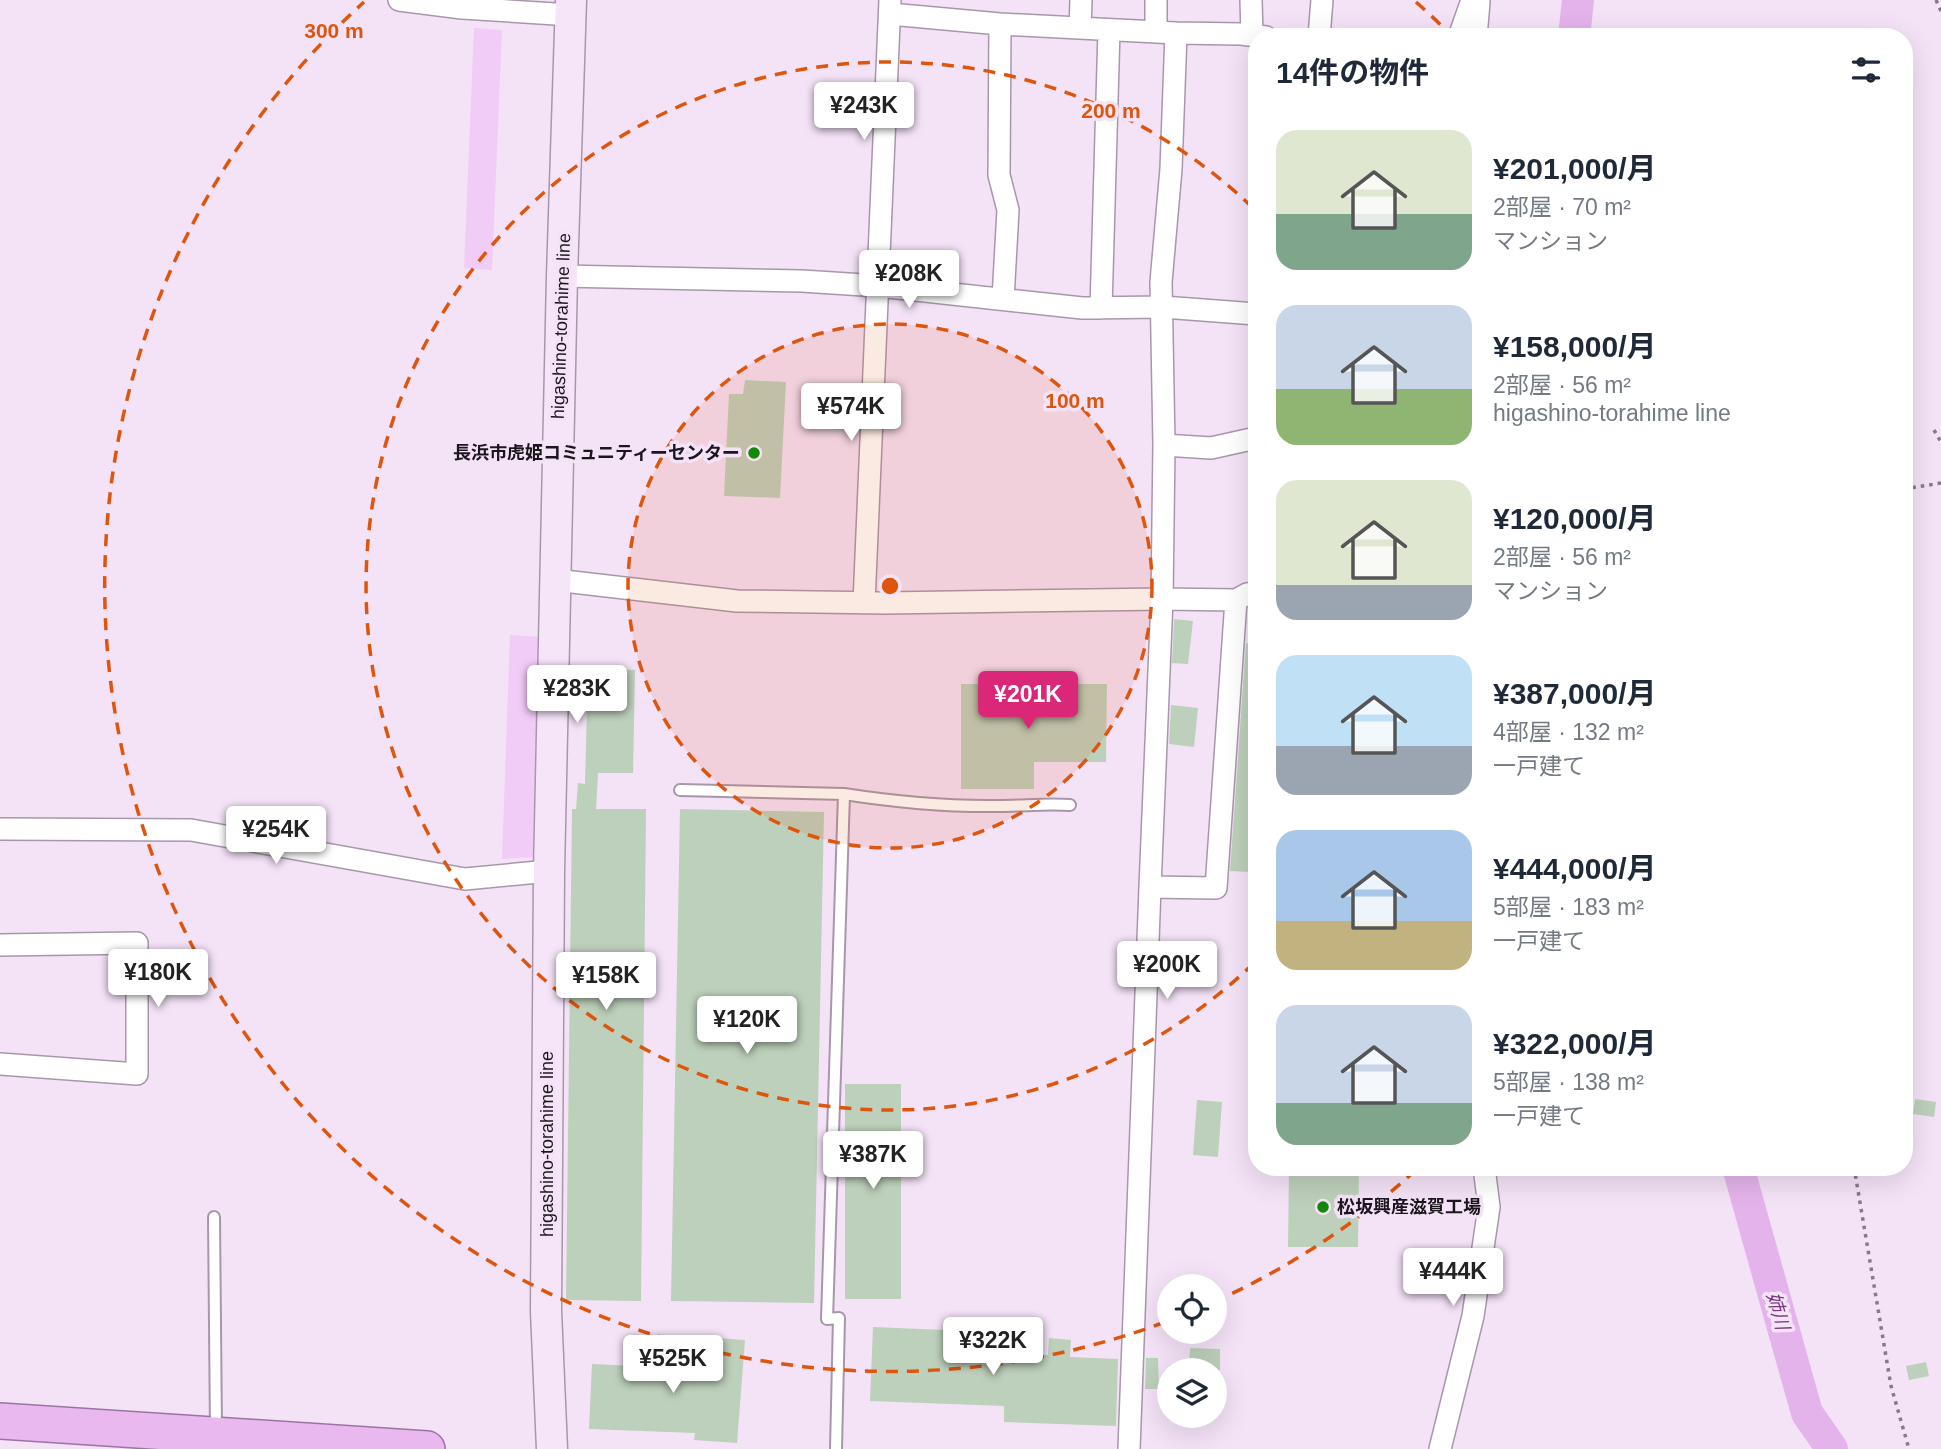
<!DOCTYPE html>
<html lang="ja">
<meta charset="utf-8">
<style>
body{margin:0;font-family:Arial,"Noto Sans JP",sans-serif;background:#f2f2f3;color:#1f2937;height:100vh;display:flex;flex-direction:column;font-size:26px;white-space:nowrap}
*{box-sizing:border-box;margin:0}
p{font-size:23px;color:#747a83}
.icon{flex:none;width:38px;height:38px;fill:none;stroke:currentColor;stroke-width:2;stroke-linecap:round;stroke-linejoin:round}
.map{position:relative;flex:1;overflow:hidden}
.drawer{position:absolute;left:1248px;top:28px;width:665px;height:1148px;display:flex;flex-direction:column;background:#fff;border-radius:28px;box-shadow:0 7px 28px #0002}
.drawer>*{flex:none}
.tools{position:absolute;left:1157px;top:1274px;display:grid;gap:14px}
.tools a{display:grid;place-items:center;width:70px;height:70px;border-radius:50%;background:#fff;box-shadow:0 7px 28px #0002;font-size:35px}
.price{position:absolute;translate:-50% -60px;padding:0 16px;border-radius:7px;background:#fff;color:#222;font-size:23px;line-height:46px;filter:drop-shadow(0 2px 4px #0008)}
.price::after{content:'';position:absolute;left:50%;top:42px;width:21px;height:16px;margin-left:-10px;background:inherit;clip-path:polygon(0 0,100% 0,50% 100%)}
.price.selected{background:#db2777;color:#fff}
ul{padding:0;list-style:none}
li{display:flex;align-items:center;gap:21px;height:175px;padding:0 28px}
li span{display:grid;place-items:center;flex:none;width:196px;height:140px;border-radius:21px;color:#555}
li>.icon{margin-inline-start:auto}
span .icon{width:84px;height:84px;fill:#fffc;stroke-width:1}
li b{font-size:30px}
h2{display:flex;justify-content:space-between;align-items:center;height:84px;padding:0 28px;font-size:30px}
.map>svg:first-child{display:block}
</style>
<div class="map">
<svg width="1941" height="1449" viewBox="0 0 1941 1449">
<rect width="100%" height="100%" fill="#f4e2f7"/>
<!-- green -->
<path fill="#f1ccf7" d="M474 28 502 30 492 270 464 268Z
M510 635 538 637 533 857 502 859Z"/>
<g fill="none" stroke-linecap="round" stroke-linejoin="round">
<!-- river -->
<path stroke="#e4b3eb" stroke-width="32" d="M1574 37 1578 0
M1738 1167 1807 1413 1832 1449"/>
</g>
<!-- building -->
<path fill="#bdd0bb" d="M745 380 786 382 780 498 724 496 729 394H743Z
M1174 619 1193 621 1188 664 1172 663Z
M1246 643 1256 644V714H1254L1252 753V799H1254L1250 872 1230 871Z
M588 668 635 670 633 773H598L596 809H646L641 1301 566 1300 572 809H576L578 783 585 784Z
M961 684H1107L1106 762H1034V789H961Z
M1171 705 1198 708 1194 747 1169 744Z
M680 809 824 812 814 1303 671 1301Z
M845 1084H901V1299H845Z
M1915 1099 1936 1102 1934 1117 1913 1114Z
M1197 1100 1222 1102 1218 1157 1193 1155Z
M1289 1167H1359L1358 1247H1288Z
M873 1327 994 1332 993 1354 1048 1355 1049 1338 1071 1340 1070 1357 1118 1359 1116 1426 1004 1422V1406L870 1401Z
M702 1337 745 1340 737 1443 694 1440 695 1433 589 1429 592 1364 700 1369Z
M1190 1348 1220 1349V1370H1189Z
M1146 1358H1158L1159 1389H1145Z
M1926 1362 1929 1376 1909 1380 1906 1366Z"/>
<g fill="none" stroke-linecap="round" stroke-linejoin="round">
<!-- service casing -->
<g stroke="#a897ab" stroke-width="14">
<path id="service" d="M680 790 844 794 827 1319 839 1318 836 1449
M844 794C896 802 947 807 1000 806 1024 806 1047 803 1070 805
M214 1217 216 1431"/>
</g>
<!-- minor casing -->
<g stroke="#a897ab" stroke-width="24">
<path id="minor" d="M399 0 462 8 571 15
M1156 0V32
M1251 0 1252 35
M1000 24 999 175 1008 210 1003 299
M1080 28 1081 0
M1176 33 1241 34 1266 37
M1319 37 1322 0
M1459 37 1472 0
M1476 37 1479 2
M562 276 802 281 879 286 1082 308 1163 307 1256 314
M1101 308 1109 30
M1164 445 1211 448 1256 438
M555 580 737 601 886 603 1162 599 1164 445 1161 282 1171 169 1176 33 1000 24 890 14
M864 603 890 0
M0 829 191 830 465 879 549 871
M1150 887 1162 599 1236 600
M0 945 137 943V1074L0 1064
M1129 1449 1150 887 1216 888 1236 600 1247 594 1256 593
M1440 1449 1473 1316 1489 1207 1484 1167"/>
</g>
<!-- secondary casing -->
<g stroke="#a897ab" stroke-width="33">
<path id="secondary" d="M552 1449 546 1311 549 871 562 276 571 0"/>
</g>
<!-- trunk casing -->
<g stroke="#9c74a3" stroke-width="38">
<path id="trunk" d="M0 1421 427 1449"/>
</g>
<!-- path -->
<path stroke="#867a88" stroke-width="3.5" stroke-dasharray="3.5 5" stroke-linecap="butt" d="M1936 0 1941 11
M1934 430 1941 442
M1904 489 1941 483
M1854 1167 1891 1386 1909 1449"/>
<!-- service -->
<use href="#service" stroke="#fff" stroke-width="10"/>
<!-- minor -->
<use href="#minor" stroke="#fff" stroke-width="21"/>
<!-- secondary -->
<use href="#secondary" stroke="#f6e5f9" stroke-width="30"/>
<!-- trunk -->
<use href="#trunk" stroke="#e8b8ef" stroke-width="35"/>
</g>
<!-- distance rings -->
<circle cx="890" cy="586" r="262" fill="#de560d" fill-opacity=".12"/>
<g fill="none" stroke="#de560d" stroke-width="3.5" stroke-dasharray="12 9">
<circle cx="890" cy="586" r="262"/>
<path d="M1254 963A524 524 0 1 1 1254 209"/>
<path d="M1416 1170A786 786 0 0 1 1216 1301M1165 1322A786 786 0 0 1 364 2M1416 2A786 786 0 0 1 1451 35"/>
</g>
<!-- markers -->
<g fill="#148809" stroke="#f4e2f7" stroke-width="2.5">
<circle cx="754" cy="453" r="7"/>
<circle cx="1323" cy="1207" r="7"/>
</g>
<g text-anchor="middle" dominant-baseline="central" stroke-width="7" stroke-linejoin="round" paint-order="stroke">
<!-- street labels -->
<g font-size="18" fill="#1b151c" stroke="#f4e2f7">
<text transform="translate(561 326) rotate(-88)">higashino-torahime line</text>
<text transform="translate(547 1144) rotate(-90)">higashino-torahime line</text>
</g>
<!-- poi labels -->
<g font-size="18" font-weight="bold" fill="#1b151c" stroke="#f4e2f7" text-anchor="end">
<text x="740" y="453">長浜市虎姫コミュニティーセンター</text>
<text x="1337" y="1207" text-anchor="start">松坂興産滋賀工場</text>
</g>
<!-- water labels -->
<g font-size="19" font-style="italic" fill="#73397c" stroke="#f4e2f7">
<text transform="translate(1778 1311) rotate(74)">姉川</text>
</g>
</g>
<circle cx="890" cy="586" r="10" fill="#de560d" stroke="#f4e2f7" stroke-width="3.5"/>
<g font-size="21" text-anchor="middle" font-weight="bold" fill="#de560d" stroke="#f4e2f7" stroke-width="7" stroke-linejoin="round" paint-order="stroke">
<text x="334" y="38">300 m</text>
<text x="1111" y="118">200 m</text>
<text x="1075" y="408">100 m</text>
</g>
</svg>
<div class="tools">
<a><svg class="icon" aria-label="locate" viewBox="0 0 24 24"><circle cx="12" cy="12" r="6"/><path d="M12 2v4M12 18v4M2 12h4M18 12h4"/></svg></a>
<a><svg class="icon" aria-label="layers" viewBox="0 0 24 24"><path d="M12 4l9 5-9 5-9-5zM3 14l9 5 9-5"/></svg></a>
</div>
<b class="price" style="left:864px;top:142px">¥243K</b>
<b class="price" style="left:909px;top:310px">¥208K</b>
<b class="price" style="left:851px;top:443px">¥574K</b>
<b class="price" style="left:577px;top:725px">¥283K</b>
<b class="price selected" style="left:1028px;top:731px">¥201K</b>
<b class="price" style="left:276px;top:866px">¥254K</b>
<b class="price" style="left:1167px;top:1001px">¥200K</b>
<b class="price" style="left:158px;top:1009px">¥180K</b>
<b class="price" style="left:606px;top:1012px">¥158K</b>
<b class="price" style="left:747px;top:1056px">¥120K</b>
<b class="price" style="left:873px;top:1191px">¥387K</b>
<b class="price" style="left:1453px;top:1308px">¥444K</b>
<b class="price" style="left:993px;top:1377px">¥322K</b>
<b class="price" style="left:673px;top:1395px">¥525K</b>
<section class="drawer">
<h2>14件の物件<svg class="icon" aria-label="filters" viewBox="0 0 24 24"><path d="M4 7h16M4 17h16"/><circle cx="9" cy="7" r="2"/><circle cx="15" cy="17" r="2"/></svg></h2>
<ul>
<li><span style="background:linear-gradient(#dfe7d0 60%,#7fa58c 0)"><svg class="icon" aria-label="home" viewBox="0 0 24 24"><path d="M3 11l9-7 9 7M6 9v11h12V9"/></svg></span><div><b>¥201,000/月</b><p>2部屋 · 70 m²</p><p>マンション</p></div></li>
<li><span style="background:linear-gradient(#c9d6e8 60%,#8fb573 0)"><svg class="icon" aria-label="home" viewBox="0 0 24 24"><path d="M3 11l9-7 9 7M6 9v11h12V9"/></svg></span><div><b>¥158,000/月</b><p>2部屋 · 56 m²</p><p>higashino-torahime line</p></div></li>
<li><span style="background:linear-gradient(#dfe7d0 75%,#9aa5b1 0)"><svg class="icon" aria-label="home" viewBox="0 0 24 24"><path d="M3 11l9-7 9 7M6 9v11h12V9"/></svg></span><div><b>¥120,000/月</b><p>2部屋 · 56 m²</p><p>マンション</p></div></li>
<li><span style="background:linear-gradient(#bfe0f5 65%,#9aa5b1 0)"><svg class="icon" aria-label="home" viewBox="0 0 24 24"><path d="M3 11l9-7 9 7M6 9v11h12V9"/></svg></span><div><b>¥387,000/月</b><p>4部屋 · 132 m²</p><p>一戸建て</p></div></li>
<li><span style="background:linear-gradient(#a9c7e8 65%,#c2b280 0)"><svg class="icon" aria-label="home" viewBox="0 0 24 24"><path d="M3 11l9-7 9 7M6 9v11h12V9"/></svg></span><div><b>¥444,000/月</b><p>5部屋 · 183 m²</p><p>一戸建て</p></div></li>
<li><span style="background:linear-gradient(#c9d6e8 70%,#7fa58c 0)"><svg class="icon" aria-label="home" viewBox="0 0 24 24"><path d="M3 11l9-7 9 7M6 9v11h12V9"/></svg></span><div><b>¥322,000/月</b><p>5部屋 · 138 m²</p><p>一戸建て</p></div></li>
</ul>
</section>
</div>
